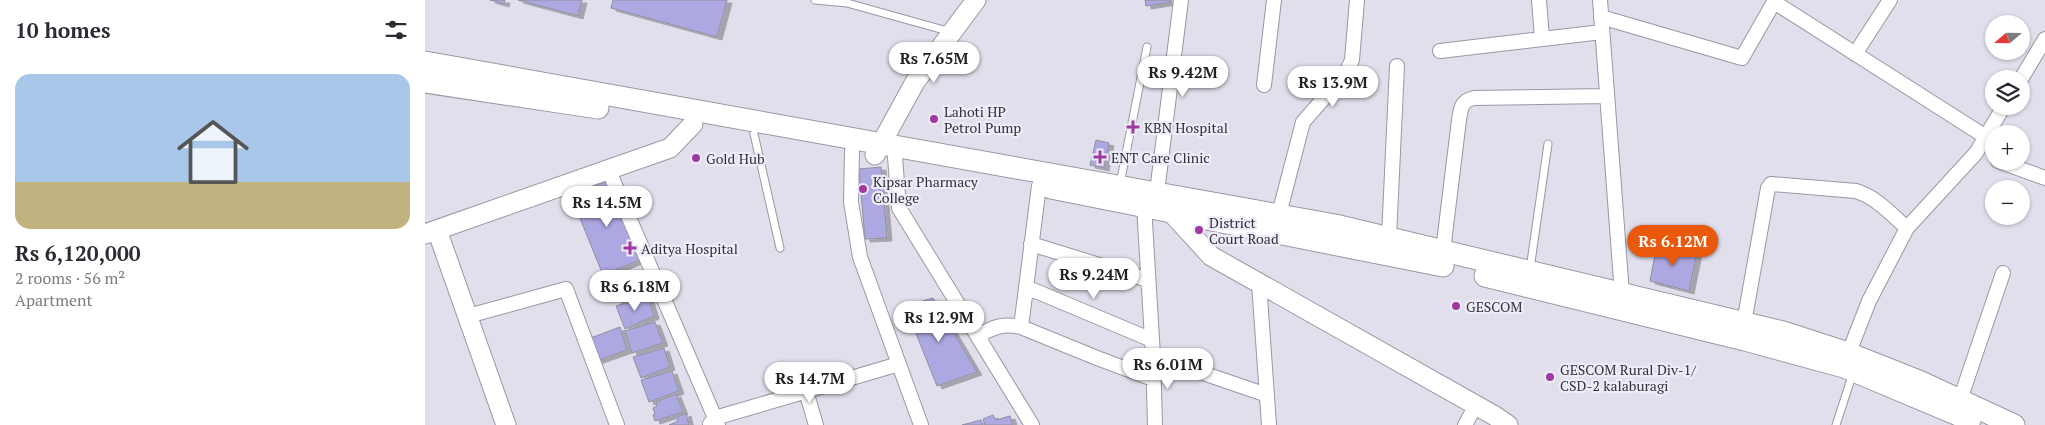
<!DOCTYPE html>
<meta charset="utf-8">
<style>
body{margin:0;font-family:"PT Serif",serif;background:#f7f7f7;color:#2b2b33;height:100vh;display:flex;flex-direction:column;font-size:19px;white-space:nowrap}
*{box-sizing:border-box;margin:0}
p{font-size:16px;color:#7c7c81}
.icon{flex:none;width:28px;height:28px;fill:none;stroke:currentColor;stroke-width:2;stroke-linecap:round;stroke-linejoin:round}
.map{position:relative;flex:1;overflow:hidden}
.drawer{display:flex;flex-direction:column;background:#fff;width:425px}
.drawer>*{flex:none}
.needle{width:32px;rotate:250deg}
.tools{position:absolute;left:1560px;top:15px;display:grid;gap:10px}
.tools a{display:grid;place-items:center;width:45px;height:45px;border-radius:50%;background:#fff;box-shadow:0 1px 4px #0004;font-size:25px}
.price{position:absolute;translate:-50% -42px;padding:0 11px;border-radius:18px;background:#fff;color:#222;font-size:16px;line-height:32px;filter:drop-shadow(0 1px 2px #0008)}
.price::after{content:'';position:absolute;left:50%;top:30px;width:15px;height:11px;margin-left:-8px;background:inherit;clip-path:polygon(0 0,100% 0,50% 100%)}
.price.on{background:#ea580c;color:#fff}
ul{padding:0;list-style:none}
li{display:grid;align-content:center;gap:10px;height:265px;padding:0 15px}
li+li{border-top:1px solid #e1e1e2}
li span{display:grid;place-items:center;height:155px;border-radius:15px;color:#555}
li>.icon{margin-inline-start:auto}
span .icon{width:90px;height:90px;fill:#fffc;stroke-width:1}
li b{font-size:21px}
h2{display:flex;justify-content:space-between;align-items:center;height:60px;padding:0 15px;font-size:21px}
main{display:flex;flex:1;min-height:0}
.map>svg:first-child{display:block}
</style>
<main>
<section class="drawer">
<h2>10 homes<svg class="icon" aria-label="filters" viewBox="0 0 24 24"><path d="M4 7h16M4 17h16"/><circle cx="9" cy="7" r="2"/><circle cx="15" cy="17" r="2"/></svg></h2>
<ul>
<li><span style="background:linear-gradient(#a9c7e8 70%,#c2b280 0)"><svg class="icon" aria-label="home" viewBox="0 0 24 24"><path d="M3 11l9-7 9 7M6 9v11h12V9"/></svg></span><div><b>Rs 6,120,000</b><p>2 rooms · 56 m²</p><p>Apartment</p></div></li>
</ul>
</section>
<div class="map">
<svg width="1620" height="425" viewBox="0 0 1620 425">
<defs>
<filter id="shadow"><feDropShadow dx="5" dy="3" stdDeviation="0" flood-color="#0004"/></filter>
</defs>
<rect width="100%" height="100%" fill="#e1dfec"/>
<!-- building -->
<path fill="#aca8e1" stroke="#90909c" filter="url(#shadow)" d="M65 0H80L79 4Z
M93 0H157L153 16Z
M188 0H302L292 37 186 8Z
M720 0H746L747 2 721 6Z
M671 140 684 143 679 168 665 165Z
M456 167 462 238 440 239 434 169Z
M185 180 217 259 178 275 146 196Z
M1232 244 1272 252 1264 291 1225 281Z
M213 272 220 293 192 302 184 282Z
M223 296 229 316 200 329 191 306Z
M508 298 552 372 512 386 480 306Z
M230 322 238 343 207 353 200 331Z
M195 327 202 350 171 361 163 339Z
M239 348 245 367 216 378 208 357Z
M247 371 254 391 224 402 216 380Z
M251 394 258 412 230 421 228 415 230 414 228 408 232 406 231 402Z
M261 413 264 425H244L253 421 252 417Z
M568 415 571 420 585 416 588 425H560L558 419Z
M556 420 558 425H537Z"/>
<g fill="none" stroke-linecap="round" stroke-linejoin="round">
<!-- lane casing -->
<g stroke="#9a97a4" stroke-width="9">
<path id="lane" d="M390 0 422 3 526 32
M329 134 355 248
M695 184 722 47
M1105 269 1123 144
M1411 425 1428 373"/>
</g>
<!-- street casing -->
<g stroke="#9a97a4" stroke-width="16">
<path id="street" d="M1114 0 1117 38
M1175 0 1197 294
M1176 17 1317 58 1349 2 1561 137
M1015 51 1177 32
M1430 54 1465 0
M1596 79 1620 39
M839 85 849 0
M427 151 426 202 435 257 496 425
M470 157 474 208 607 425
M1573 161 1620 178
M184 171 293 425
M732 192 756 0
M719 205 728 356 842 395
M854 214 878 122 921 73 927 60 932 0
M964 237 972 66
M606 244 723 280
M1018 251 1034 120C1036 108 1036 101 1049 98L1182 96
M834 283 844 425
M601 287 727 340
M43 316 141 289 192 425
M1319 323 1343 188 1346 184 1431 191C1451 197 1466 214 1482 228
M596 327 614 186
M553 336C568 327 578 323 596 327L672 358 728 379
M728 356 730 425
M1421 360 1444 301 1482 228 1551 153 1579 106
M381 391 391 425
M1535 400 1578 273
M285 424 290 418 474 364
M1040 425 1051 405"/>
</g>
<!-- secondary casing -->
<g stroke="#9a97a4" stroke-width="21">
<path id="secondary" d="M450 155 490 82 551 0
M744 210 786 256 1070 416 1083 425
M12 230 81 425
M0 234 245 148 268 124"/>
</g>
<!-- primary casing -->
<g stroke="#9a97a4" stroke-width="23">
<path id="primary" d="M0 62 910 225 1358 332 1423 353 1496 382 1589 425
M0 82 173 108
M626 188 1018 266
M1060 276 1320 340 1419 367 1545 420"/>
</g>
<!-- lane -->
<use href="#lane" stroke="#fff" stroke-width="7"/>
<!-- street -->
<use href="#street" stroke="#fff" stroke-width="14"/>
<!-- secondary -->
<use href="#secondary" stroke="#fff" stroke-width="19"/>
<!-- primary -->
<use href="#primary" stroke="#fff" stroke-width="21"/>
</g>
<!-- markers -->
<g fill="#9d3ba1" stroke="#efecfa" stroke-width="2">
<circle cx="509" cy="119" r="5"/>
<path d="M705.5 119.5h5v5h5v5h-5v5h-5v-5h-5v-5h5z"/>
<path d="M672.5 149.5h5v5h5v5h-5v5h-5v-5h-5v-5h5z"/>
<circle cx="271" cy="158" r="5"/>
<circle cx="438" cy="189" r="5"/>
<circle cx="774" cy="230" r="5"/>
<path d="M202.5 240.5h5v5h5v5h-5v5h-5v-5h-5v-5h5z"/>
<circle cx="1031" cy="306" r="5"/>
<circle cx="1125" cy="377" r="5"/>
</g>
<g text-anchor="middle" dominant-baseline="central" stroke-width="4.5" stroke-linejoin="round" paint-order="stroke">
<!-- poi labels -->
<g font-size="14" fill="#323136" stroke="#efecfa" text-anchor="start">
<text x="519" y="111">Lahoti HP<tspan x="519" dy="16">Petrol Pump</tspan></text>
<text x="719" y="127">KBN Hospital</text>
<text x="686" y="157">ENT Care Clinic</text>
<text x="281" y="158">Gold Hub</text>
<text x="448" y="181">Kipsar Pharmacy<tspan x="448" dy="16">College</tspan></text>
<text x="784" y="222">District<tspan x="784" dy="16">Court Road</tspan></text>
<text x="216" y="248">Aditya Hospital</text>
<text x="1041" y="306">GESCOM</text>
<text x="1135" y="369">GESCOM Rural Div-1/<tspan x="1135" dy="16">CSD-2 kalaburagi</tspan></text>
</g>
</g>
</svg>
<div class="tools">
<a><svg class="needle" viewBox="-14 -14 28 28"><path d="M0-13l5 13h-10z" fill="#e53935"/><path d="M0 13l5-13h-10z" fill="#7c7c81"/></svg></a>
<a><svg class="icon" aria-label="layers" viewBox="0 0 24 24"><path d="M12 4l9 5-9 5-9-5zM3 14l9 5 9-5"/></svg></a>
<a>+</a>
<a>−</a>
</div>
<b class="price" style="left:509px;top:84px">Rs 7.65M</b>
<b class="price" style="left:758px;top:98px">Rs 9.42M</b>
<b class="price" style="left:908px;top:108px">Rs 13.9M</b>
<b class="price" style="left:182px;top:228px">Rs 14.5M</b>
<b class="price on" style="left:1248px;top:267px">Rs 6.12M</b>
<b class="price" style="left:669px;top:300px">Rs 9.24M</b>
<b class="price" style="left:210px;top:312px">Rs 6.18M</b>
<b class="price" style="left:514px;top:343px">Rs 12.9M</b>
<b class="price" style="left:743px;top:390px">Rs 6.01M</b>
<b class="price" style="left:385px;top:404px">Rs 14.7M</b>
</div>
</main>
